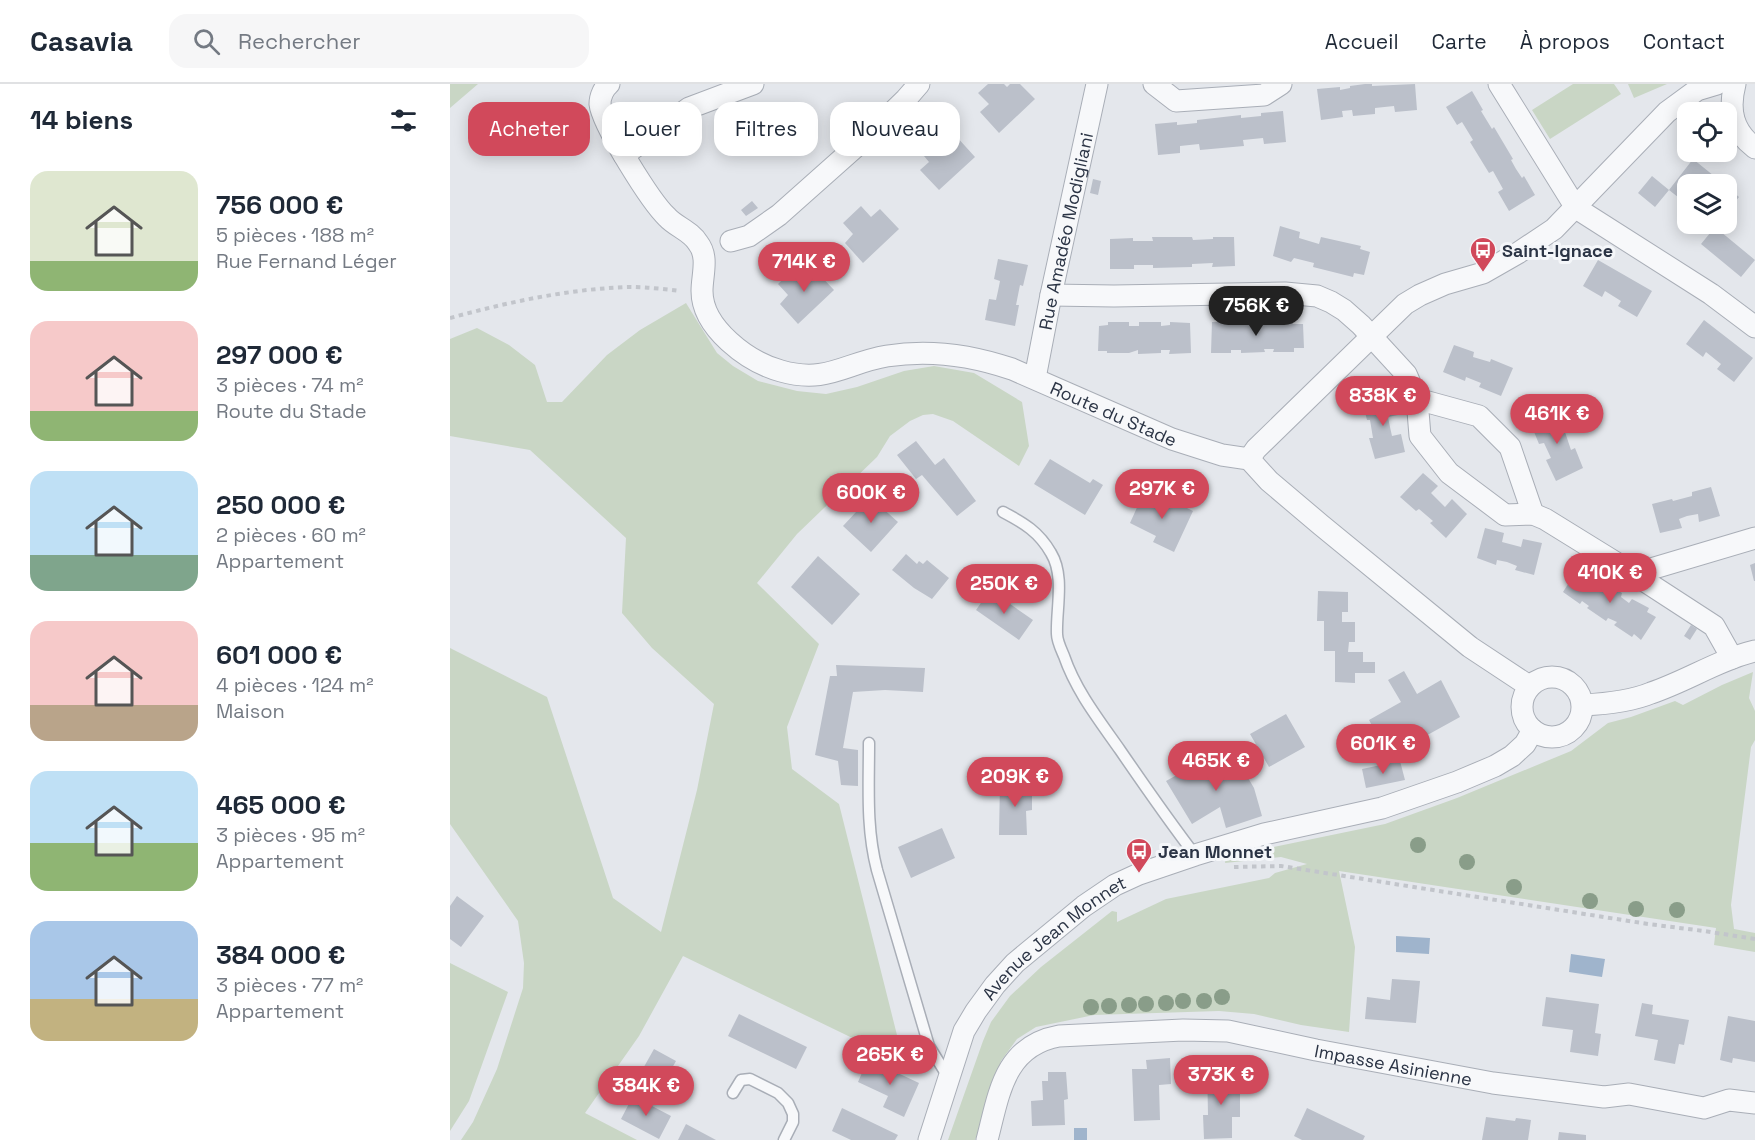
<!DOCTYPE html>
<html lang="fr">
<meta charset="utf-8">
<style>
body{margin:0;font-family:"Space Grotesk",sans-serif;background:#f6f6f7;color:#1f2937;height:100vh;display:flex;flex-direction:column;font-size:22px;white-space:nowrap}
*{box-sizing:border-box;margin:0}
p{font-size:20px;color:#747a83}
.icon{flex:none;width:33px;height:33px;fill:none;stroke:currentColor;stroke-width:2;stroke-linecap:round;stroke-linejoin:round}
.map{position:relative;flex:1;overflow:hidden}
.details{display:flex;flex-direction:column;background:#fff;width:450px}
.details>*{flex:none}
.hud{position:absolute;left:18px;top:18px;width:570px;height:54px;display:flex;gap:12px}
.buttons{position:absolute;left:1227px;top:18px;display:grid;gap:12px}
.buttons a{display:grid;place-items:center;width:60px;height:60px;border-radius:12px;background:#fff;box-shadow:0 3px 15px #0003;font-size:30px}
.price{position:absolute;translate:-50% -51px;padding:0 14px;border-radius:21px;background:#d1495b;color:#fff;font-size:20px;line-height:39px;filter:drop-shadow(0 2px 3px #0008)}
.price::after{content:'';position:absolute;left:50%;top:36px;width:18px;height:14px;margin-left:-9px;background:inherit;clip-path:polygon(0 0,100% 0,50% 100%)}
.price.active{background:#222;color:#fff}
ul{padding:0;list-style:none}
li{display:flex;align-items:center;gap:18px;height:150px;padding:0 30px}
li span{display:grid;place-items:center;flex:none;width:168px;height:120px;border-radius:18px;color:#555}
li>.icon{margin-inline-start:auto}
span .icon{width:72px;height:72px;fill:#fffc;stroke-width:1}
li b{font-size:26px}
h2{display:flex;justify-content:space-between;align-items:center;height:72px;padding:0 30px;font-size:26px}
.tag{padding:0 21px;border-radius:18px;background:#fff;box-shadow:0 3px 15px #0003;font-size:21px;line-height:54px}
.tag.active{background:#d1495b;color:#fff}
header{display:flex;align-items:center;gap:36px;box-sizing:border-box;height:84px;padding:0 30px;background:#fff;border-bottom:2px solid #e0e1e3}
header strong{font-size:28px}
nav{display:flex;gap:33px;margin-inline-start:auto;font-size:21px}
.search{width:420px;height:54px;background:#f6f6f7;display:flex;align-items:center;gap:15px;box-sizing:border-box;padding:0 21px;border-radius:18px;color:#747a83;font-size:22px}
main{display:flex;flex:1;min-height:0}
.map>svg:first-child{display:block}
</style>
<header>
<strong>Casavia</strong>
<div class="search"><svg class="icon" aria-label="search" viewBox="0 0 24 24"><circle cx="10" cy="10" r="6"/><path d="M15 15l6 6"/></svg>Rechercher</div>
<nav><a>Accueil</a><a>Carte</a><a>À propos</a><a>Contact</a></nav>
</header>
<main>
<section class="details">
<h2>14 biens<svg class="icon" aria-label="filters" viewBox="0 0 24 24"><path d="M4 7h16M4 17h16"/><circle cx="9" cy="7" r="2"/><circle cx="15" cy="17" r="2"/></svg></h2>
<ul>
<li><span style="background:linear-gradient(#dfe7d0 75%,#8fb573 0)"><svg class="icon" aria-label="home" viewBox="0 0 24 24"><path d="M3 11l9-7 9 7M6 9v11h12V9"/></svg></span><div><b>756 000 €</b><p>5 pièces · 188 m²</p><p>Rue Fernand Léger</p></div></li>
<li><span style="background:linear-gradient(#f6c9c9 75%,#8fb573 0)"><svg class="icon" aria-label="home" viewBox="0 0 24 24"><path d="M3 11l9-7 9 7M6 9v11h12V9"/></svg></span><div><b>297 000 €</b><p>3 pièces · 74 m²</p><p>Route du Stade</p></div></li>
<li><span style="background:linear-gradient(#bfe0f5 70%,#7fa58c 0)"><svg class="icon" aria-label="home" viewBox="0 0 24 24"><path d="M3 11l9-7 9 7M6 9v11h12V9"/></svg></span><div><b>250 000 €</b><p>2 pièces · 60 m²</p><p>Appartement</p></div></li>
<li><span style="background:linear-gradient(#f6c9c9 70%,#b9a48a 0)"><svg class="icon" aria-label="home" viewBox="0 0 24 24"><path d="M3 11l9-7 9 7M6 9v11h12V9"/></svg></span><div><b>601 000 €</b><p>4 pièces · 124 m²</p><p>Maison</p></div></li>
<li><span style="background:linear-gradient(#bfe0f5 60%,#8fb573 0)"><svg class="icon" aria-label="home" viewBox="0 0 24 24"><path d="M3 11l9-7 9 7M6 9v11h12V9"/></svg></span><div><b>465 000 €</b><p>3 pièces · 95 m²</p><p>Appartement</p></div></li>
<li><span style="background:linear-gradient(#a9c7e8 65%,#c2b280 0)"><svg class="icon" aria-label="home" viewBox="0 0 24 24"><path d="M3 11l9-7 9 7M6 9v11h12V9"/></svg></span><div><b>384 000 €</b><p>3 pièces · 77 m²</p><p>Appartement</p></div></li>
</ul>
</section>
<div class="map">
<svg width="1305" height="1056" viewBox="0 0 1305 1056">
<rect width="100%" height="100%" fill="#e4e7ec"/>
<!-- green -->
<path fill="#c9d6c5" d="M0 0H28L0 24Z
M1123 0H1164L1171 10 1100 55 1082 26Z
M1178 0H1217L1184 14Z
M236 219 267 269 283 282 308 297 347 307 376 310 407 303 454 287 484 282 524 289 572 318 579 362 569 382 503 337 483 330 473 331 460 337 440 352 427 373 347 450 307 499 369 560 337 643 342 685 389 720 454 979 233 872 189 952 135 1029 187 1056H11L23 1038 47 985 73 904 74 879 68 837 0 740V564L97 613 163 814 211 848 247 706 264 620 202 564 172 529 176 454 80 366 0 352V255L27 244 59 261 85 281 97 318H112L157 271 190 246Z
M1303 588 1299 614 1305 627V656L1301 663 1281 821 1284 845 1305 849V868L1264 861 1266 844 889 787 905 863 899 948 851 941 804 930 769 927 644 931 586 943 567 955 551 977 532 1039 525 1056H498L533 957 541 938 560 912 591 883 662 827 667 828V838L716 815 819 794 825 789 857 780 831 773 775 779 776 773 935 740 1007 714 1121 667 1158 639 1181 633 1225 617 1233 621 1272 601Z
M0 879 58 908 19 1017 0 1047Z"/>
<!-- water -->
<path fill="#9fb4cc" d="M946 852 980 854 979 870 946 868Z
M1121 870 1155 875 1152 893 1119 888Z
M624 1044H637V1056H624Z"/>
<!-- building -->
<path fill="#bbc0ca" d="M538 0H554L557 3 560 0H570L585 15 549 49 530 28 539 20 528 9Z
M915 0H922V2L965 0 967 26 945 28 944 22 925 24V30L903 32 902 26 892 27 893 33 871 36 867 5 890 3V6L900 4V2Z
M1022 7 1033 26 1031 27 1042 45 1044 43 1063 75 1061 76 1066 85 1072 94 1074 92 1085 111 1059 127 1048 108 1053 105 1043 87 1039 89 1020 58 1023 56 1012 38 1007 41 996 23Z
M833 27 836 58 814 60 813 54 793 56 794 62 750 66 749 60 730 62V69L708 71 705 40 727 38V41L747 39V36L791 31V34L811 32V29Z
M487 49 497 61 506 52 525 73 489 106 470 86 479 78 469 66Z
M1243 75 1274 100H1238V121L1219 106Z
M1202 92 1219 106 1205 123 1188 109Z
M643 95 651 97 648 111 640 109Z
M1276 102 1289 113 1276 129Z
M302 117 308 124 296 132 291 126Z
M411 122 421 133 430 125 449 145 413 179 395 159 403 150 393 139Z
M830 142 850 148 849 154 869 160 871 153 911 162 910 165 920 168 914 191 904 189 903 193 863 183 864 179 844 174 841 178 823 172Z
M1265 143 1305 176 1291 193 1251 160Z
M702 153H742L743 156 763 155V153H784L785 182 762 183 763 179 742 180V183L703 184V181H684V185H660V155L683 154V157H703Z
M548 175 578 181 573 202 570 201 566 221H569L565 242 535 236 539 215 546 216 548 207 550 197 544 195Z
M1148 176 1202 207 1187 233 1168 222 1171 217 1155 207 1152 213 1133 202Z
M346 183 357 194 365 186 384 206 348 240 330 220 338 211 328 200Z
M1254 236 1303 274 1284 298 1267 285 1271 280 1256 268 1253 273 1236 260Z
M792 237H814V240H823L843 237V240H853L854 264H844V268H823L824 265H814L815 268 791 269V266H781V269H761L762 238H781V241L791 240Z
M658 238H679V242H689V238H711V242L720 241V238L740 239 741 269 719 270 720 266H711V269L688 270V266L679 269H657V267H648L649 242 658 241Z
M1004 261 1024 268 1023 273 1040 278 1041 275 1063 284 1051 312 1029 303 1031 299 1016 293 1015 297 993 288Z
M943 311 948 331 938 333 940 343 942 352 951 350 955 368 925 375 919 354H923L920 336H917L912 316Z
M1108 326 1117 347 1115 348 1121 366 1125 364 1133 384 1106 397 1096 376 1101 374 1094 359 1089 360 1080 338Z
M466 357 485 381 494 374 526 417 507 432 472 391 466 395 447 371Z
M600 375 640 399 643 395 653 401 635 431 584 400Z
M973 389 988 402 981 409 995 423 1002 415 1017 430 996 454 980 439 983 437 969 425 966 427 950 413Z
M1261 403 1270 432 1249 438 1248 430 1237 432 1229 435 1232 444 1210 449 1202 420 1222 415 1223 417 1242 412V408Z
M694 408 721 421 723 417 743 427 724 468 703 458 706 452 680 439Z
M420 413 448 438 421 468 393 442Z
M1035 444 1054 449 1052 458 1071 463 1073 455 1092 459 1084 491 1065 486 1067 482 1057 478 1047 476 1046 481 1027 474Z
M456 470 467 480 469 477 473 480 477 476 499 494 482 515 464 504 442 486Z
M368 472 410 510 382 541 341 503Z
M1305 479V497H1304L1300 481Z
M1129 483 1146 493 1144 497 1152 502 1154 498 1172 509 1171 513 1179 519 1182 515 1199 524 1197 528 1206 533 1191 556 1184 550 1182 553 1164 541 1167 538 1158 534 1156 537 1137 524 1139 522 1132 517 1130 520 1113 508Z
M540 506 583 536 569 556 526 526Z
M868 507 898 508V528H892V538H905V558H899L898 568H913V578H925V589H905V599L885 598V567H874V537H867Z
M1241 541 1247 545 1240 556 1234 552Z
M386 581 475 584 473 608 435 606 403 608 393 664 408 666V702L391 701 388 677 365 671 380 592H387Z
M954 587 967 610 991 596 1010 633 972 654 965 643 933 661 919 636 951 618 938 596Z
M836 630 855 663 819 683 800 650Z
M762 669 769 682 785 672 804 704 812 732 776 744 770 723 742 740 716 697 743 682Z
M950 677 955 696 916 704 912 685Z
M550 698 582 699V726L576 727 577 751H549Z
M492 744 505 774 461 794 448 763Z
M7 812 34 832 11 863 0 855V822Z
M942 895 970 897 966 939 915 935 917 913 940 916Z
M1096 913 1149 920 1145 949 1151 950 1148 972 1120 968 1123 946 1092 942Z
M1192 919 1203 921 1202 930 1239 936 1234 961 1229 960 1225 980 1204 976 1208 956 1185 952Z
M289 930 357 963 346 985 278 952Z
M1278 932 1305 937V978L1283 974 1282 979 1270 976Z
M204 965 226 977 208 1009 186 997Z
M720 974 721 1000 709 1001 710 1036 684 1037 682 985H697L696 976Z
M418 975 469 999 454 1033 433 1023 438 1012 408 998Z
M757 981H769L770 999 790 998V1033H782V1054L754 1055 753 1031H758Z
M598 988H616L618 1015 614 1016 615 1041 582 1042 581 1017 593 1016 592 997H598Z
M183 1012 221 1032 209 1055 171 1035Z
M392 1024 448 1051 445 1056H401L382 1047Z
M857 1024 915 1052 913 1056H852L844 1052Z
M1036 1033 1065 1037 1066 1034 1081 1036 1078 1056H1032Z
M236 1040 266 1056H228Z
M1109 1048 1136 1051V1056H1108Z"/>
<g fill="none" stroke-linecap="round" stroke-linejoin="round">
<!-- service casing -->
<g stroke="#a9aeb7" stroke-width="13">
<path id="service" d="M553 428C574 439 589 448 601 469 615 492 606 525 607 550 607 557 611 565 614 572 626 607 649 636 670 666 694 701 719 737 745 771
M419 659C419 703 416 744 427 786L479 962 498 993
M283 1009 291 996 300 995 328 1009 338 1019 343 1030V1038L334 1056"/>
</g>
<!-- minor casing -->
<g stroke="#a9aeb7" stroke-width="23">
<g id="minor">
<path id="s1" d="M159 0C154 4 150 12 150 20 152 40 201 118 217 133 226 143 241 147 248 159 259 173 252 191 252 207 252 244 298 278 331 287 377 300 395 279 437 272 480 265 521 271 562 285L722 355 772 371 799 375 819 397 871 441 1020 563 1079 602"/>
<path d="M704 0 726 17 814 11 831 0"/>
<path d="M1049 0 1126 124 1261 210 1305 243"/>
<path d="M1285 0C1278 27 1283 47 1305 64"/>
<path d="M174 71 239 24 303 0"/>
<path d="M281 157 299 152 329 131 419 51 456 15 469 0"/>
<path d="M601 211 664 212 835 209 867 212 881 218 894 226 911 241 956 290 967 315 970 352 999 389 1055 431 1083 430 1095 435 1184 490 1305 454"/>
<path id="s2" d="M585 294 601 211 647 0"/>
<path d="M967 315 1029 332 1060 363 1083 430"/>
<path d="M799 375 806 365 955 220 970 211 995 200 1033 189 1068 169 1104 145 1217 28 1247 6 1267 0"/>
<path d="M1184 490 1264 542 1282 574"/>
<circle cx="1102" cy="623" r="30"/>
<path d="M1133 621C1153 620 1182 617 1201 609 1237 597 1268 576 1305 567"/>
<path id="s3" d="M479 1056 514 947 526 927 545 901 565 879 634 822 665 801 689 790 745 771 814 750 932 724 1007 698 1045 682 1062 672 1075 660 1083 646"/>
<path id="s4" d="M537 1056C549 1010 554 962 609 952L733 946 778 947 866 966 1043 999 1154 1013 1179 1010 1254 1024 1279 1016 1305 1019"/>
</g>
</g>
<!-- path -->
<path stroke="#c2c5cb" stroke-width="4" stroke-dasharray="4.5 4.5" stroke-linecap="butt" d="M0 234C59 218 118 205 179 203 196 203 214 205 230 207
M784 783 831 782 1198 840 1254 847 1305 855"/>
<!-- service -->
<use href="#service" stroke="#f7f8fa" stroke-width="10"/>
<!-- minor -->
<use href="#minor" stroke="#f7f8fa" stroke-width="21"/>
</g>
<!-- trees -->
<g fill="#899d89">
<circle cx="968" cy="761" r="8"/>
<circle cx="1017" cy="778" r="8"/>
<circle cx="1064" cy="803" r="8"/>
<circle cx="1140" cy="817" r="8"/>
<circle cx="1186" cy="825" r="8"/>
<circle cx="1227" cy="826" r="8"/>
<circle cx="772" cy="913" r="8"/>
<circle cx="733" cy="917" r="8"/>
<circle cx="754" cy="917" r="8"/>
<circle cx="716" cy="919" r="8"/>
<circle cx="696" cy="920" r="8"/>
<circle cx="679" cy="921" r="8"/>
<circle cx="659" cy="922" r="8"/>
<circle cx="641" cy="923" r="8"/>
</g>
<!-- icons -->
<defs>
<g id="bus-pin" transform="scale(1.35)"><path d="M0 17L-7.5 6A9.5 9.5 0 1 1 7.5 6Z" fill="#d1495b" stroke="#f4f6f9"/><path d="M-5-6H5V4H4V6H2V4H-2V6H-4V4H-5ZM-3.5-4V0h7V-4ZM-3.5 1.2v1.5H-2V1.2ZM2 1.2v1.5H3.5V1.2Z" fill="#fff"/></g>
</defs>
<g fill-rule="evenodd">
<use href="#bus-pin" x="1033" y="166"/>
<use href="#bus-pin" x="689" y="767"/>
</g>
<g text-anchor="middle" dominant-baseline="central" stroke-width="6" stroke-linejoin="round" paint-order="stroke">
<!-- street labels -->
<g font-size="18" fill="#2b3445" stroke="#f4f6f9">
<text stroke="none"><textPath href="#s2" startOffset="150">Rue Amadéo Modigliani</textPath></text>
<text stroke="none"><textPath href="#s1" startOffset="711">Route du Stade</textPath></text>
<text stroke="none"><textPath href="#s3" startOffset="246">Avenue Jean Monnet</textPath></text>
<text stroke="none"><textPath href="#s4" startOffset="474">Impasse Asinienne</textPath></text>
</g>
<!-- poi labels -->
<g font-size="18" font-weight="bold" fill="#2b3445" stroke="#f4f6f9" text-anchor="start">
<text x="1052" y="166">Saint-Ignace</text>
<text x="708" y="767">Jean Monnet</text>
</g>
</g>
</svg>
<div class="buttons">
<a><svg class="icon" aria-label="locate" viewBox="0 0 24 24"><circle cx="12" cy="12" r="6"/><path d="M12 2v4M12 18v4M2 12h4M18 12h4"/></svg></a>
<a><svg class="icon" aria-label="layers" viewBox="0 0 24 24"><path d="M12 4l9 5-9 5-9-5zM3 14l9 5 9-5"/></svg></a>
</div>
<b class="price" style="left:354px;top:209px">714K €</b>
<b class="price active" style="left:806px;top:253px">756K €</b>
<b class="price" style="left:933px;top:343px">838K €</b>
<b class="price" style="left:1107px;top:361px">461K €</b>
<b class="price" style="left:712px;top:436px">297K €</b>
<b class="price" style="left:421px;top:440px">600K €</b>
<b class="price" style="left:1160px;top:520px">410K €</b>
<b class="price" style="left:554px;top:531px">250K €</b>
<b class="price" style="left:933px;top:691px">601K €</b>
<b class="price" style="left:766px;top:708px">465K €</b>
<b class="price" style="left:565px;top:724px">209K €</b>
<b class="price" style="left:440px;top:1002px">265K €</b>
<b class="price" style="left:771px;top:1022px">373K €</b>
<b class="price" style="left:196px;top:1033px">384K €</b>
<div class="hud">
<a class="tag active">Acheter</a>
<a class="tag">Louer</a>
<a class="tag">Filtres</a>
<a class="tag">Nouveau</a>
</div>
</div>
</main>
